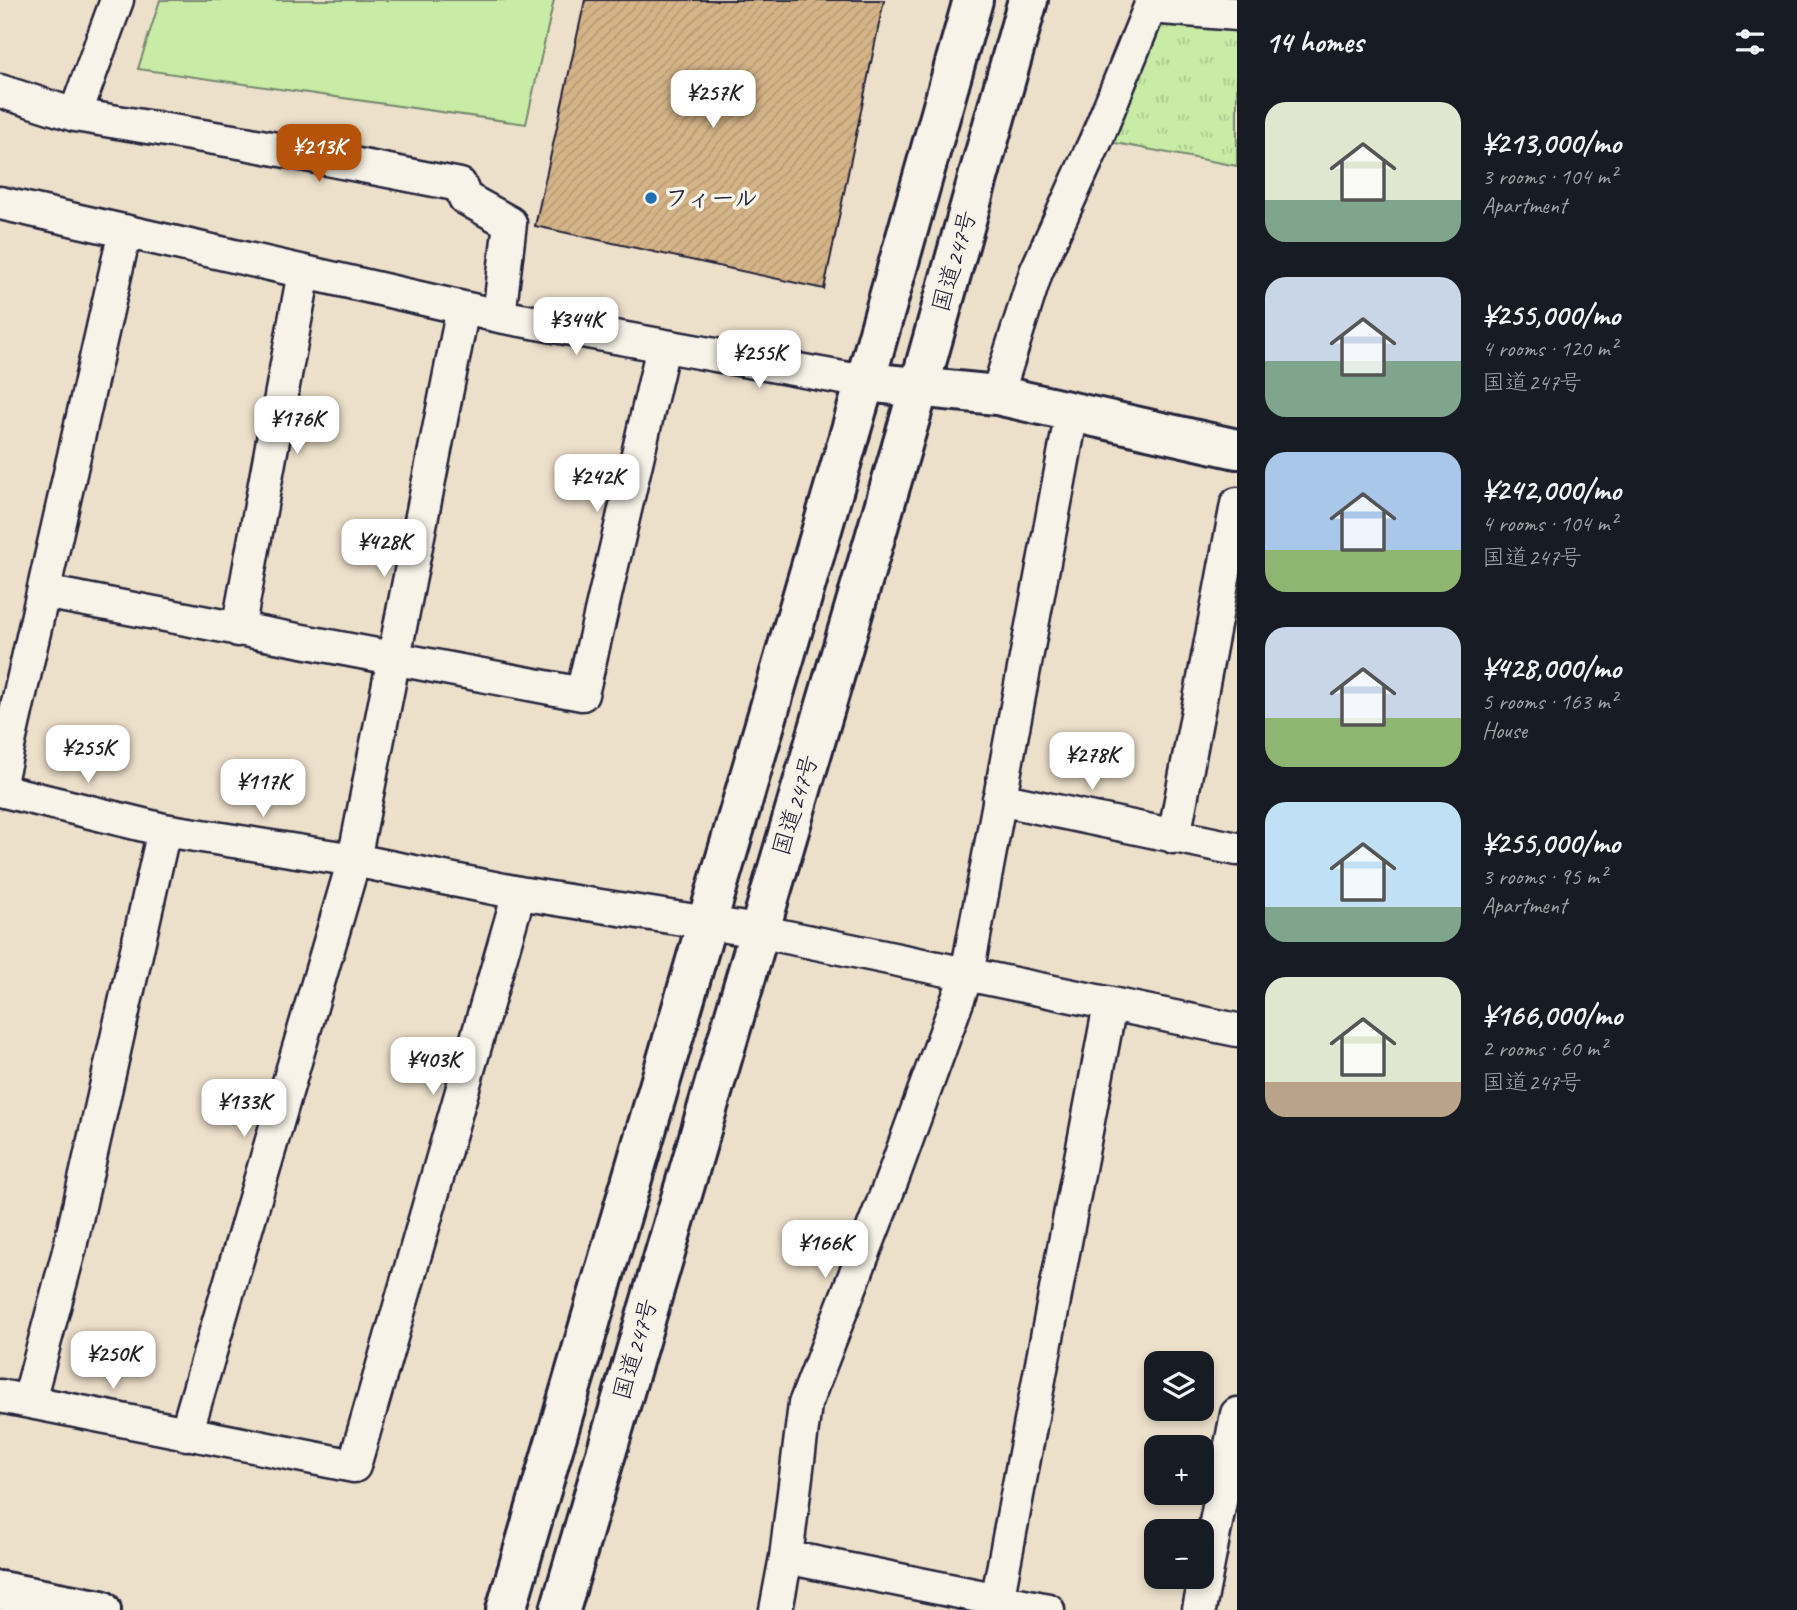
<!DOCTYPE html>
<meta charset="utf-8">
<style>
body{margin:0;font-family:Caveat,"Klee One",sans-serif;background:#242831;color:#f1f3f6;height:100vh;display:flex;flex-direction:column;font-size:26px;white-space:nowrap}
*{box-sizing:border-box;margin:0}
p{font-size:23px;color:#9ea1a6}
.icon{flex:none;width:38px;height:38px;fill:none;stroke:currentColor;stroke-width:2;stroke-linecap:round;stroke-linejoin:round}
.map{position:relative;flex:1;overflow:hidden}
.drawer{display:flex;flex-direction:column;background:#171b24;width:560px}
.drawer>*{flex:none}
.controls{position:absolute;left:1144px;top:1351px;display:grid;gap:14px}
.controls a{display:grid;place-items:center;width:70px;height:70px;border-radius:14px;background:#171b24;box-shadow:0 4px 10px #0003;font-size:35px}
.price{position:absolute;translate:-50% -60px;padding:0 16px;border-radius:14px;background:#fff;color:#222;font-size:23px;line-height:46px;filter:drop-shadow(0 2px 4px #0008)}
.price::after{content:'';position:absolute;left:50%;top:42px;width:21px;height:16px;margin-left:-10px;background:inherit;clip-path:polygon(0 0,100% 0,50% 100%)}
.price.on{background:#b45309;color:#fff}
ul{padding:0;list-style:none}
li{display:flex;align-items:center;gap:21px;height:175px;padding:0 28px}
li span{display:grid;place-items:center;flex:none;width:196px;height:140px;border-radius:21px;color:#555}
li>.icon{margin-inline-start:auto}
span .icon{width:84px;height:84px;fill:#fffc;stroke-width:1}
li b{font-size:30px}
h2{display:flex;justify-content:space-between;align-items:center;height:84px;padding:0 28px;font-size:30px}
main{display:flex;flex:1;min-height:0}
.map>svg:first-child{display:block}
</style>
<main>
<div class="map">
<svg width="1237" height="1610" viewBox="0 0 1237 1610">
<defs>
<pattern id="park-tufts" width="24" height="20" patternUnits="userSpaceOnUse" patternTransform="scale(1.75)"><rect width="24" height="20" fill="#c8eba5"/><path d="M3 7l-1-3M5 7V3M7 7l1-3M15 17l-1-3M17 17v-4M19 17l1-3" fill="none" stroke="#acc98f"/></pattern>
<pattern id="building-hatch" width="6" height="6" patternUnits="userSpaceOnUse" patternTransform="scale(1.75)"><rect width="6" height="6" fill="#d5b488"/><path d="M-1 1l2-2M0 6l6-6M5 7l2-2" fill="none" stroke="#b79a76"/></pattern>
</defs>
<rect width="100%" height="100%" fill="#ede0cb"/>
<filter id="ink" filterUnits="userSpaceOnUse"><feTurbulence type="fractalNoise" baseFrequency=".0143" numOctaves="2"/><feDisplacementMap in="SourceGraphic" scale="14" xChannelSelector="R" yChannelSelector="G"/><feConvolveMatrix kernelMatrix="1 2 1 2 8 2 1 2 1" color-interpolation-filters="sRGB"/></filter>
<g filter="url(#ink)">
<!-- green -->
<path fill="#c8eba5" stroke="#758670" stroke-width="2" d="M160 0H554L526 124 138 69Z"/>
<!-- park -->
<path fill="url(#park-tufts)" stroke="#758670" stroke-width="2" d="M1237 24V166L1110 142 1153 25Z"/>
<!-- building -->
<path fill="url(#building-hatch)" stroke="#22223b" stroke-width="2" d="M585 0H884L824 289 535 226Z"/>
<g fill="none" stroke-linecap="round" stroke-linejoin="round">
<!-- street casing -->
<g stroke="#22223b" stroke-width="37">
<path id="street" d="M1150 7 1237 14
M0 91 75 115 245 143 460 185 465 198 510 223 499 316
M75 115 117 0
M0 203 499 316 865 382
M997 395 1036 272 1096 140 1153 0
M44 592 582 694 663 347
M238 630 304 272
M0 782 125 231
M0 790 164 830 354 860 519 893
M999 799 1237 849
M1174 837 1237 504
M0 1396 354 1466 519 893 758 931 1237 1030
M29 1400 69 1251 164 830
M186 1434 354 860 463 308
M786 1557 1048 1610
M997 1601 1110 1005
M776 1610 786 1557 805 1404 893 1177 967 974 1072 412
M1199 1610 1237 1414"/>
</g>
<!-- secondary casing -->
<g stroke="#22223b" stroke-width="44">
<path id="secondary" d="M865 382 997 395 1237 449
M0 1591 101 1610"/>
</g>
<!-- highway casing -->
<g stroke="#22223b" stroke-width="44">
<path id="highway" d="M506 1610 865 382 973 0
M560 1610 919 388 1028 0"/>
</g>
<!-- street -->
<use href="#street" stroke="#f7f3e8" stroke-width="32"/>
<!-- secondary -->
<use href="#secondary" stroke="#f7f3e8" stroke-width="38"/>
<!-- highway -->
<use href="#highway" stroke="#f7f3e8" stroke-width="38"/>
</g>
</g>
<!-- markers -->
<circle fill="#1f6fb2" stroke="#f7f3e8" stroke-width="2.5" cx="651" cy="198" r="7"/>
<g text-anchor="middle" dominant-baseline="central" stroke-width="7" stroke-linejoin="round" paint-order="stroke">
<!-- poi labels -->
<g font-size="24" font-weight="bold" fill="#22223b" stroke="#f7f3e8" text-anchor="start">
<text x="665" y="198">フィール</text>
</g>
<!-- street labels -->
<g font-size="24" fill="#22223b" stroke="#f7f3e8">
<text transform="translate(954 261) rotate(-74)">国道247号</text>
<text transform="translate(795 805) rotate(-73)">国道247号</text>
<text transform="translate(635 1349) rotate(-74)">国道247号</text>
</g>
</g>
</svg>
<div class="controls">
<a><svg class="icon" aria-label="layers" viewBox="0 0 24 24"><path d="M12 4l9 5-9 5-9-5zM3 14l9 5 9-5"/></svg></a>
<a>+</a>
<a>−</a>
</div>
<b class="price" style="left:713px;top:130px">¥257K</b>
<b class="price on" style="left:319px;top:184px">¥213K</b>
<b class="price" style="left:576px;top:357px">¥344K</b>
<b class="price" style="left:759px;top:390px">¥255K</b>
<b class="price" style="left:297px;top:456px">¥176K</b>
<b class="price" style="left:597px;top:514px">¥242K</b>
<b class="price" style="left:384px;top:579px">¥428K</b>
<b class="price" style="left:88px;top:785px">¥255K</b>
<b class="price" style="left:1092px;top:792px">¥278K</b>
<b class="price" style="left:263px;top:819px">¥117K</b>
<b class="price" style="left:433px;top:1097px">¥403K</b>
<b class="price" style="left:244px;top:1139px">¥133K</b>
<b class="price" style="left:825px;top:1280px">¥166K</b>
<b class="price" style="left:113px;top:1391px">¥250K</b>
</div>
<section class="drawer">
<h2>14 homes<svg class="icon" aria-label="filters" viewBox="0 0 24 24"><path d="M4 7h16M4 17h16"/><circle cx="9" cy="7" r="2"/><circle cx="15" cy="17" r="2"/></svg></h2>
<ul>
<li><span style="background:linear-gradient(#dfe7d0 70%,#7fa58c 0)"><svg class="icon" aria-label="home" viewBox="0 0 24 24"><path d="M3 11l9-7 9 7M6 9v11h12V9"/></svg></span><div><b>¥213,000/mo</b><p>3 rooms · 104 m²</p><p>Apartment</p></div></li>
<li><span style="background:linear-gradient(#c9d6e8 60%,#7fa58c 0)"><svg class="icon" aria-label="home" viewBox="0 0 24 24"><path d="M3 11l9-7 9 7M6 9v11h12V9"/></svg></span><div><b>¥255,000/mo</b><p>4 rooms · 120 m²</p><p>国道247号</p></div></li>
<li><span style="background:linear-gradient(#a9c7e8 70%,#8fb573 0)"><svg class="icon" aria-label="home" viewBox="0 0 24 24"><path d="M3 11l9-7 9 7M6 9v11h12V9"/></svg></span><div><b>¥242,000/mo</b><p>4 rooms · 104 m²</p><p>国道247号</p></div></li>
<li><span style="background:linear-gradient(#c9d6e8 65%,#8fb573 0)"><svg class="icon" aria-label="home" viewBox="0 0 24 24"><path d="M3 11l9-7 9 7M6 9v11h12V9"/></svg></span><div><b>¥428,000/mo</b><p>5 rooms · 163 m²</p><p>House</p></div></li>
<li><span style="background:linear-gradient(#bfe0f5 75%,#7fa58c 0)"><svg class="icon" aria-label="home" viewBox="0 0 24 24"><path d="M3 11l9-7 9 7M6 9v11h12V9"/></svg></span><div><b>¥255,000/mo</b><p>3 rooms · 95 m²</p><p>Apartment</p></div></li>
<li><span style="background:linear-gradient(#dfe7d0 75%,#b9a48a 0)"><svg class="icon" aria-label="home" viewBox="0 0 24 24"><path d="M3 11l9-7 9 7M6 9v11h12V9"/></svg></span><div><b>¥166,000/mo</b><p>2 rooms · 60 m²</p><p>国道247号</p></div></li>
</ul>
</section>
</main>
